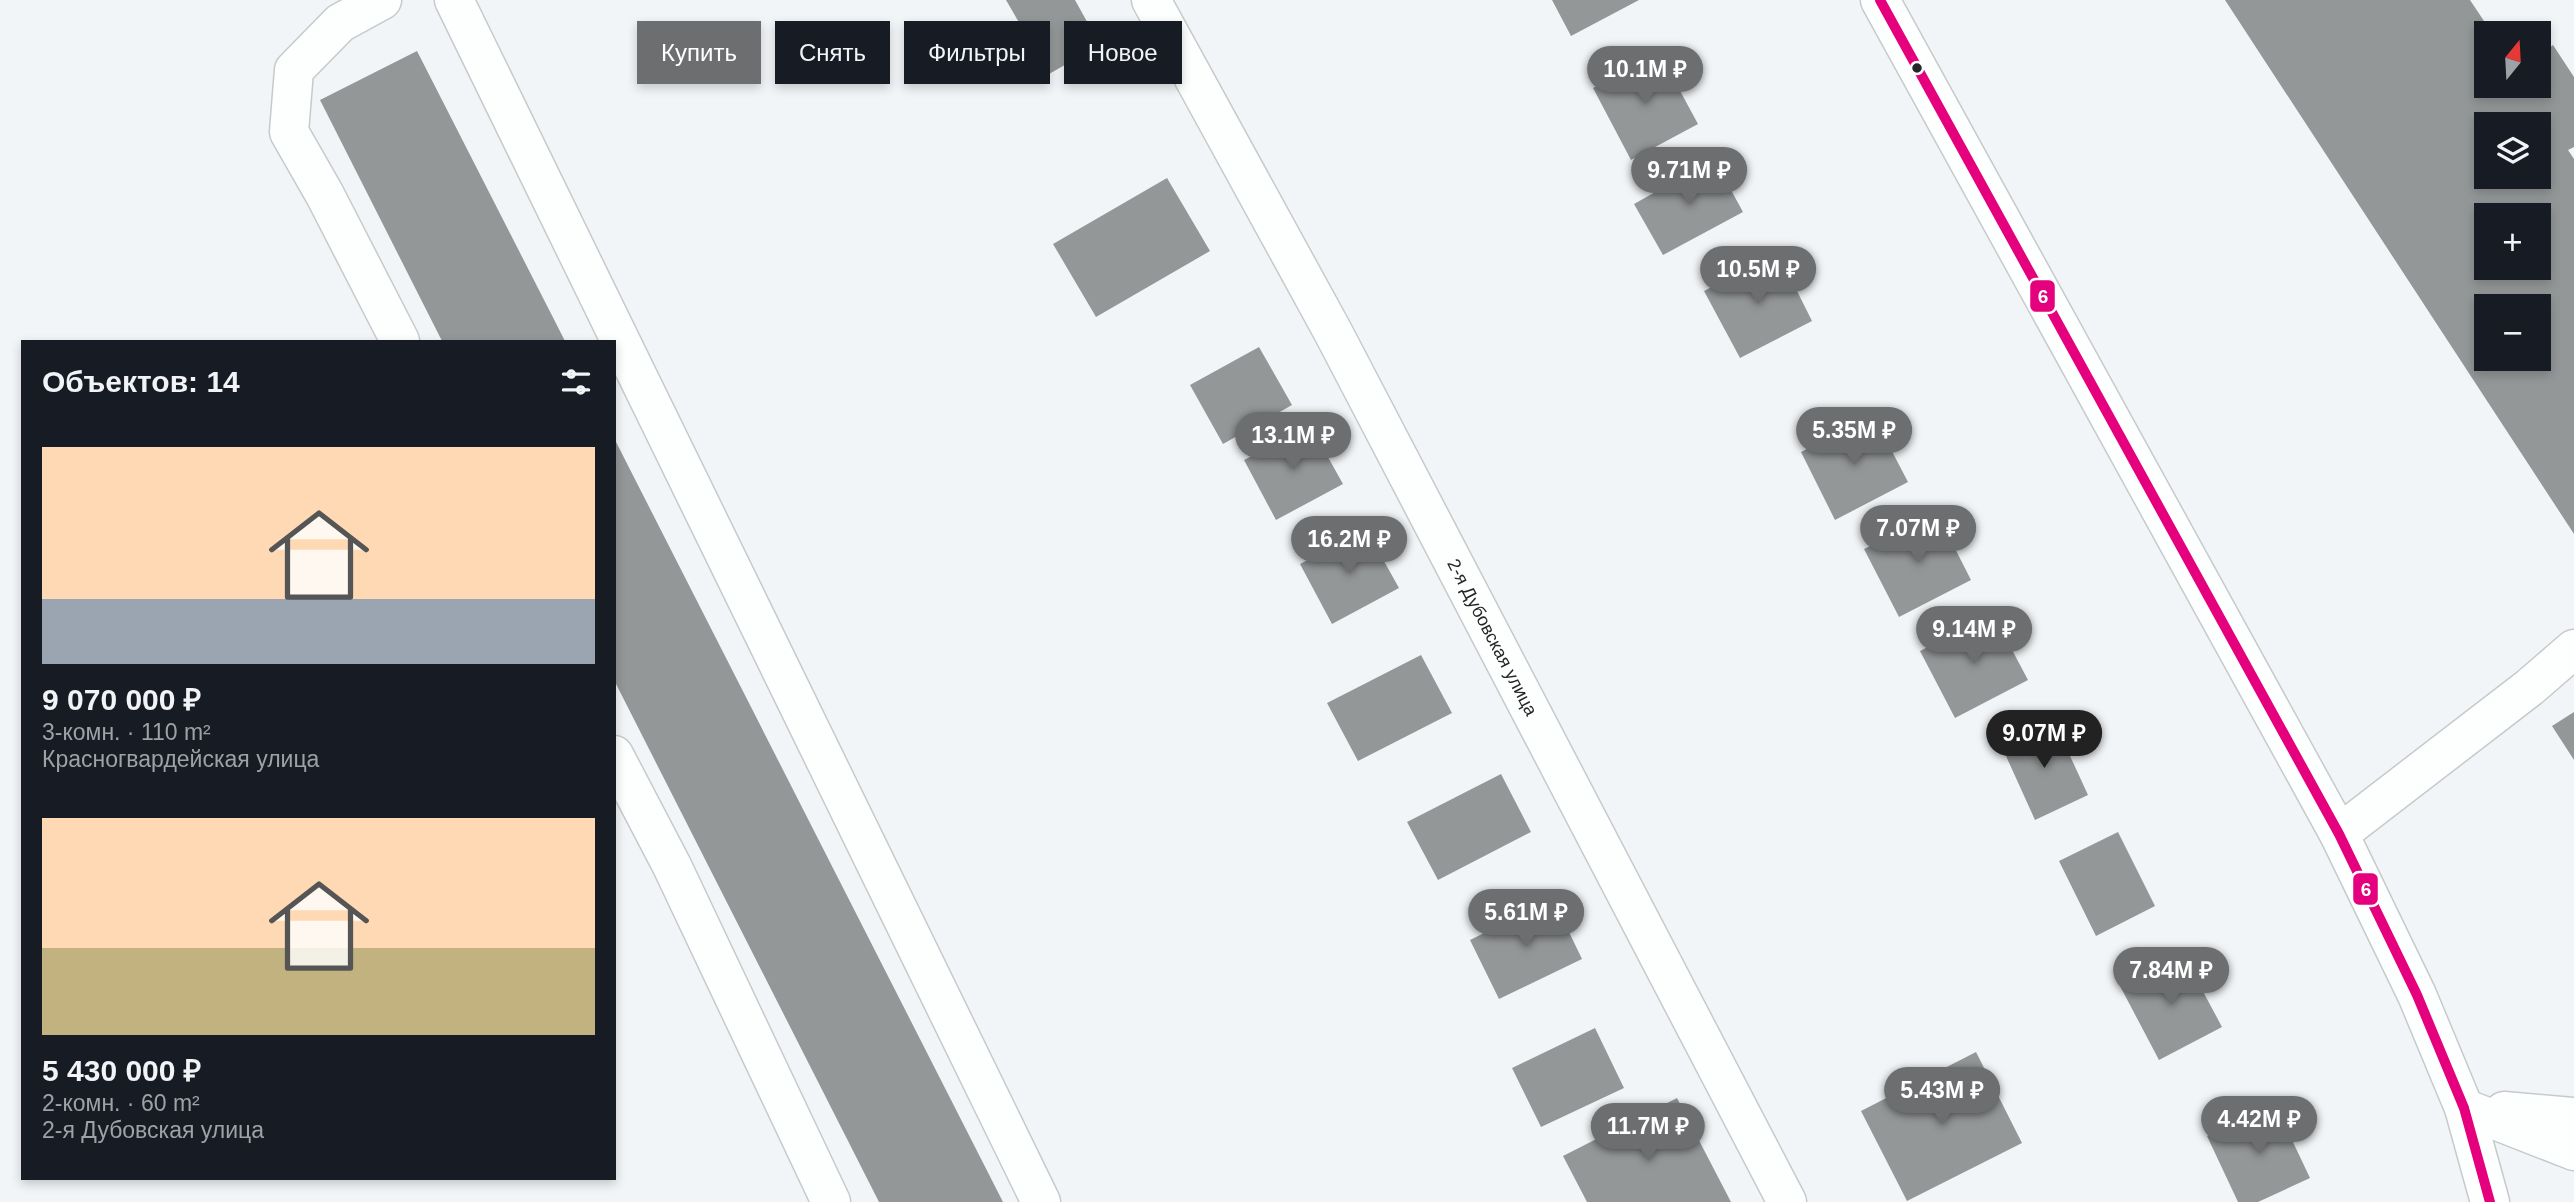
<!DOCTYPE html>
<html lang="ru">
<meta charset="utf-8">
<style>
body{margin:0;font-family:Helvetica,sans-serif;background:#20242c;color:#f1f3f6;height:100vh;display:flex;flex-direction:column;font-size:26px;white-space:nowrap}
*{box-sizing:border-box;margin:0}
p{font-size:23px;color:#9ea1a6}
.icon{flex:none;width:38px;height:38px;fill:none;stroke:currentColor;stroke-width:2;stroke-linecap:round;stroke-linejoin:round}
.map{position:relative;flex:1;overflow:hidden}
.drawer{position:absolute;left:21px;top:340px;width:595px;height:840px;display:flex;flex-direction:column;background:#171b24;border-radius:0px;box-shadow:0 4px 10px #0003}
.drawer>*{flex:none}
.banner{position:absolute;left:637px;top:21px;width:665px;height:63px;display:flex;gap:14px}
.needle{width:46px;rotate:18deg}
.fabs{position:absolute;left:2474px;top:21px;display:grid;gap:14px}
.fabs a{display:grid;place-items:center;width:77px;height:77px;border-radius:0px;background:#171b24;box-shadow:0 4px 10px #0003;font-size:35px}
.price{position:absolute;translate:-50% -60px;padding:0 16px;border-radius:24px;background:#6c6e70;color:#fff;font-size:23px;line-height:46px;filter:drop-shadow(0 2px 4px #0008)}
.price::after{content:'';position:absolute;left:50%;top:42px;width:21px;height:16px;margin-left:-10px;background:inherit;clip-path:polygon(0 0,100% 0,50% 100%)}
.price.selected{background:#222;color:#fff}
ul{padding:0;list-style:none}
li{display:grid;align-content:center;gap:14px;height:371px;padding:0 21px}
li span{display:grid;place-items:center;height:217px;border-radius:0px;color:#555}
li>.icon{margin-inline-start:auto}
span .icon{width:126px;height:126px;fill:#fffc;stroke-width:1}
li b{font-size:30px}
h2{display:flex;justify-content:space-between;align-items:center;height:84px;padding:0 21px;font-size:30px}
.pill{padding:0 24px;border-radius:0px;background:#171b24;box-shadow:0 4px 10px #0003;font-size:24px;line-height:63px}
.pill.selected{background:#6c6e70;color:#fff}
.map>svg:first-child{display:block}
</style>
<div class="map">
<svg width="2574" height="1202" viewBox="0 0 2574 1202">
<rect width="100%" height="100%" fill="#f2f5f7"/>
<!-- building -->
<path fill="#949798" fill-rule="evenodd" d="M1006 0H1075L1100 45 1049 74Z
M1552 0H1639L1571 36Z
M2225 0H2470L2492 33H2487V86H2539V55L2553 45 2574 77V147L2568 150 2574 159V534ZM2487 124H2539V177H2487ZM2487 215H2539V268H2487ZM2487 306H2539V359H2487Z
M417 51 565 341H442L320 100Z
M1659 52 1698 124 1631 160 1593 88Z
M1714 159 1743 212 1663 255 1634 204Z
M1167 178 1210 251 1096 317 1053 244Z
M1778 253 1812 321 1740 358 1704 291Z
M1259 347 1292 405 1223 444 1190 385Z
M1873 415 1908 482 1835 520 1801 452Z
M1310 425 1343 484 1276 520 1244 460Z
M614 438 1003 1202H879L614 680Z
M1937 513 1971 580 1899 617 1864 549Z
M1366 529 1399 588 1332 624 1300 564Z
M1993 614 2028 680 1955 718 1920 651Z
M1421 655 1452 713 1358 761 1327 703Z
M2574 712V760L2552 726Z
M2054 721 2088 795 2035 820 2001 745Z
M1501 774 1531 832 1438 880 1407 822Z
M2118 832 2155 906 2096 936 2059 861Z
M1553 899 1582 959 1499 999 1470 940Z
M2183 954 2222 1027 2159 1060 2120 986Z
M1595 1028 1624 1088 1541 1127 1512 1068Z
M1976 1052 2022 1143 1907 1201 1861 1111Z
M1677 1098 1731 1202H1587L1563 1156Z
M2275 1104 2310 1178 2258 1202H2238L2207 1136Z"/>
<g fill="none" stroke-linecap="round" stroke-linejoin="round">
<!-- minor casing -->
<g stroke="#c7cacb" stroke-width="41">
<g id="minor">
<path d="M382 0 340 23 294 70 289 132 325 195 400 341"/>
<path d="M454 0 1041 1202"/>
<path id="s1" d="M1151 0 1333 332 1787 1202"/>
<path d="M614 755 672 866 831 1202"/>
<path d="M2339 834 2530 687 2574 649"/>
<path d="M2464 1108 2574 1151"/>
<path d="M2504 1111 2574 1117"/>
</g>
</g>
<!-- major casing -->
<g stroke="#c7cacb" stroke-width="41">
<path id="major" d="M1880 0 2339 834 2417 995 2464 1108 2490 1202"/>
</g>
<!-- minor -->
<use href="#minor" stroke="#fdfefe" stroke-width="38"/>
<!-- major -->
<use href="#major" stroke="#fdfefe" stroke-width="38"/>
<!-- bus-1 casing -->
<g stroke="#fff" stroke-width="16">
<path id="bus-1" d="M1880 0 2339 834 2417 995 2464 1108 2490 1202"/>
</g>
<!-- bus-1 -->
<use href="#bus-1" stroke="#e5007d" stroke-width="10"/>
</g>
<!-- markers -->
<circle fill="#242628" stroke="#fff" stroke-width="2.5" cx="1917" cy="68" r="6"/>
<g text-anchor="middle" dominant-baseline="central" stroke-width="7" stroke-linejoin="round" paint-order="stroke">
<!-- street labels -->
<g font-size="18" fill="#242628" stroke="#fff">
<text stroke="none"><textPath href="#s1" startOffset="723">2-я Дубовская улица</textPath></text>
</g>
</g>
<g stroke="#fff" stroke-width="2.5">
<rect x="2029" y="279" width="27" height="34" rx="7" fill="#e5007d"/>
<rect x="2352" y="872" width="27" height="34" rx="7" fill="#e5007d"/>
</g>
<g font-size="19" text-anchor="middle" font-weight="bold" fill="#fff">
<text x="2043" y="303">6</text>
<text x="2366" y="896">6</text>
</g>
</svg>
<div class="fabs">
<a><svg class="needle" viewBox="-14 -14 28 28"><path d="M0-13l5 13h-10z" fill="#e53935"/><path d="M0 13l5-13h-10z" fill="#9ea1a6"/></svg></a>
<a><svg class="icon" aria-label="layers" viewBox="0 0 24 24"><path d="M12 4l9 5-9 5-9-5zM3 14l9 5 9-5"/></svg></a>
<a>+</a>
<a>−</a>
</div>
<b class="price" style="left:1645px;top:106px">10.1M ₽</b>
<b class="price" style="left:1689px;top:207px">9.71M ₽</b>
<b class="price" style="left:1758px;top:306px">10.5M ₽</b>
<b class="price" style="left:1854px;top:467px">5.35M ₽</b>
<b class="price" style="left:1293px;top:472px">13.1M ₽</b>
<b class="price" style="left:1918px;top:565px">7.07M ₽</b>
<b class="price" style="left:1349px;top:576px">16.2M ₽</b>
<b class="price" style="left:1974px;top:666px">9.14M ₽</b>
<b class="price selected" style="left:2044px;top:770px">9.07M ₽</b>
<b class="price" style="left:1526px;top:949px">5.61M ₽</b>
<b class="price" style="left:2171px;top:1007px">7.84M ₽</b>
<b class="price" style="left:1942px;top:1127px">5.43M ₽</b>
<b class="price" style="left:2259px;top:1156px">4.42M ₽</b>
<b class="price" style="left:1648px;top:1163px">11.7M ₽</b>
<div class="banner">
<a class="pill selected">Купить</a>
<a class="pill">Снять</a>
<a class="pill">Фильтры</a>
<a class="pill">Новое</a>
</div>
<section class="drawer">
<h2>Объектов: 14<svg class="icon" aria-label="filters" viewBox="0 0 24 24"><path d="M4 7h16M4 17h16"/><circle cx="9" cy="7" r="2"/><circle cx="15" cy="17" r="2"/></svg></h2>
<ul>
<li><span style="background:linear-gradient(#ffd9b3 70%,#9aa5b1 0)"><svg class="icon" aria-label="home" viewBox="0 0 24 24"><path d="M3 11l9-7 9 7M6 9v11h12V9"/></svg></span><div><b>9 070 000 ₽</b><p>3-комн. · 110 m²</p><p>Красногвардейская улица</p></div></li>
<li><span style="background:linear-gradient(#ffd9b3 60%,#c2b280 0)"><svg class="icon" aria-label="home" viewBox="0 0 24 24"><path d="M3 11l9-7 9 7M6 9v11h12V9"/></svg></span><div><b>5 430 000 ₽</b><p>2-комн. · 60 m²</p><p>2-я Дубовская улица</p></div></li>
</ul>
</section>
</div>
